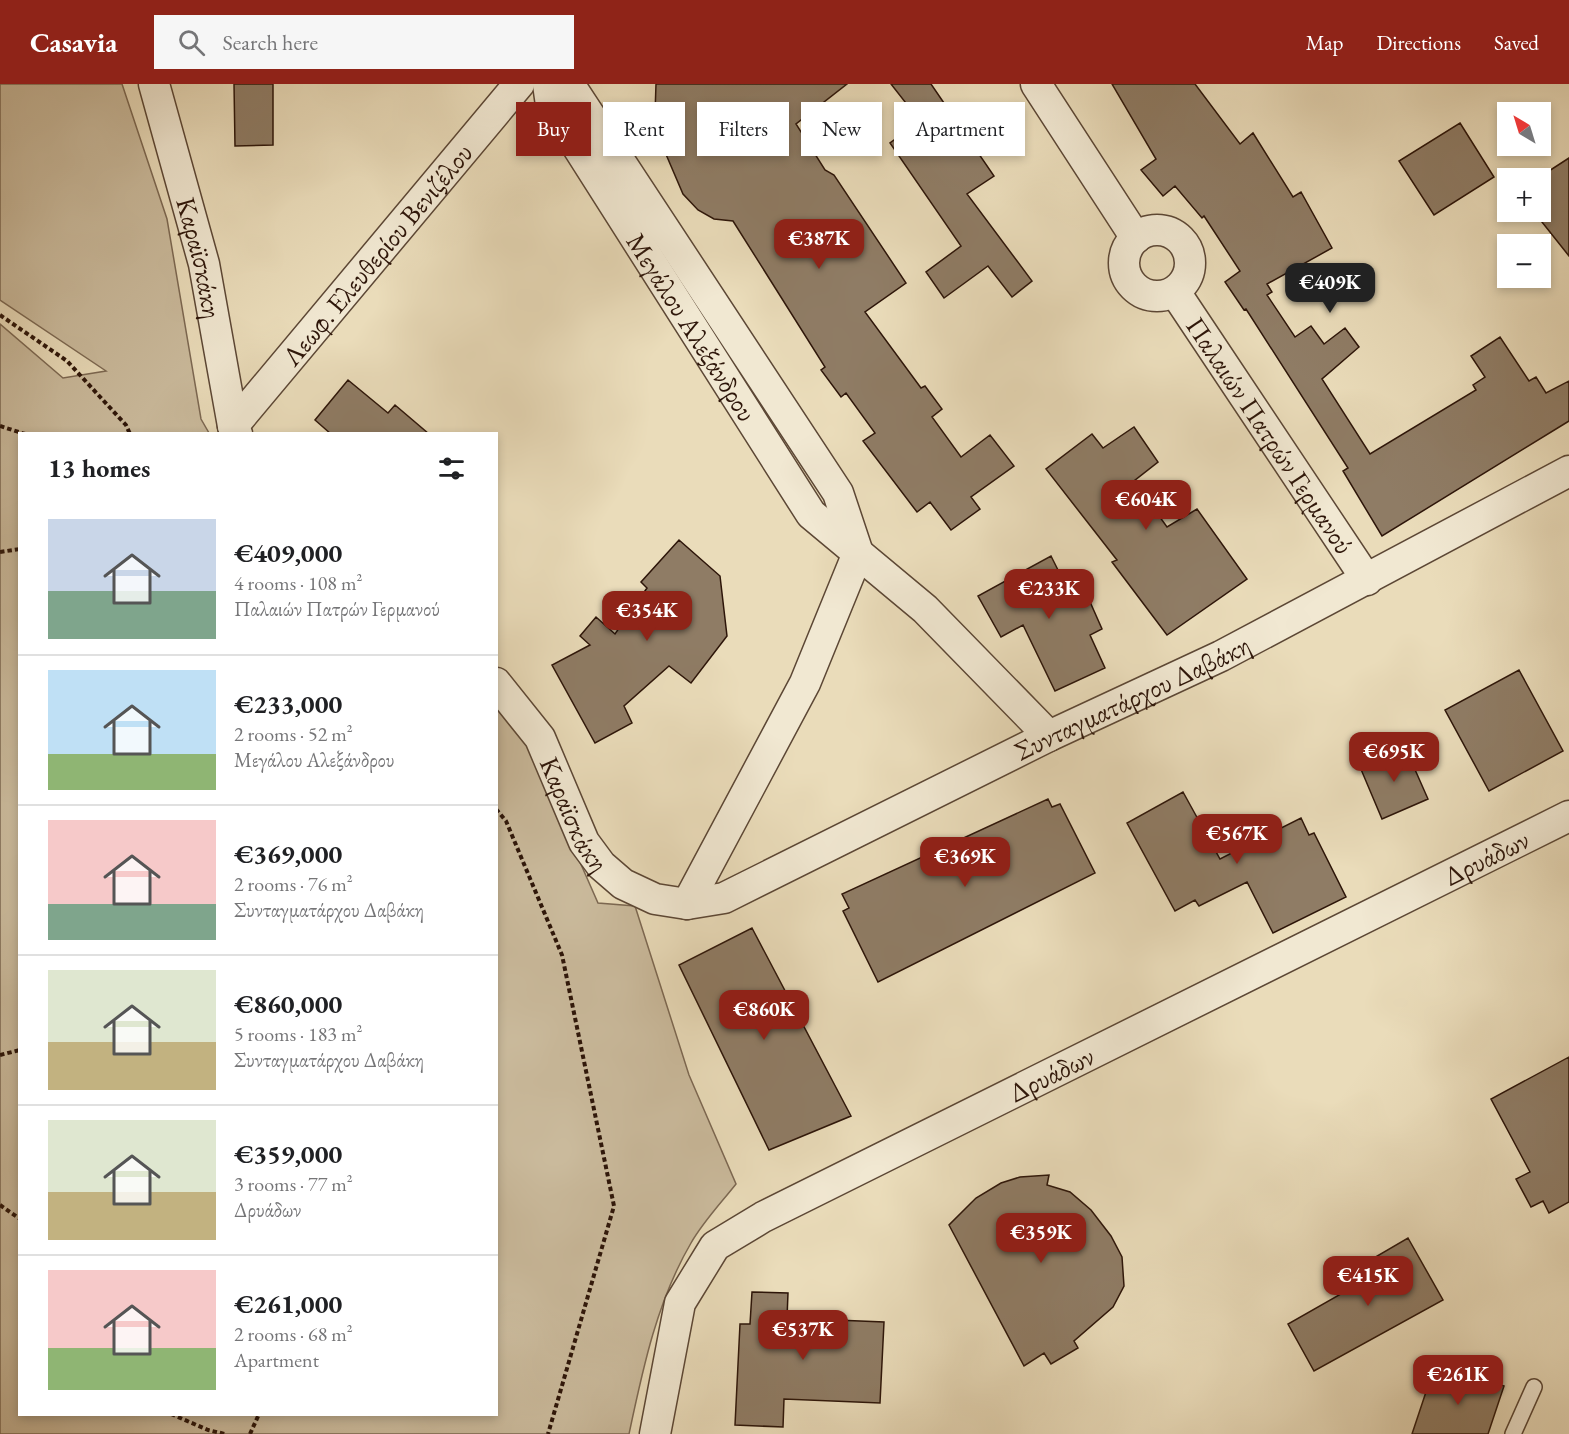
<!DOCTYPE html>
<meta charset="utf-8">
<style>
body{margin:0;font-family:"EB Garamond",serif;background:#f6f6f6;color:#202124;height:100vh;display:flex;flex-direction:column;font-size:22px;white-space:nowrap}
*{box-sizing:border-box;margin:0}
p{font-size:20px;color:#757577}
.icon{flex:none;width:33px;height:33px;fill:none;stroke:currentColor;stroke-width:2;stroke-linecap:round;stroke-linejoin:round}
.map{position:relative;flex:1;overflow:hidden}
.side{position:absolute;left:18px;top:348px;width:480px;height:984px;display:flex;flex-direction:column;background:#fff;border-radius:0px;box-shadow:0 3px 9px #0003}
.side>*{flex:none}
.hud{position:absolute;left:516px;top:18px;width:570px;height:54px;display:flex;gap:12px}
.needle{width:39px;rotate:322deg}
.fabs{position:absolute;left:1497px;top:18px;display:grid;gap:12px}
.fabs a{display:grid;place-items:center;width:54px;height:54px;border-radius:0px;background:#fff;box-shadow:0 3px 9px #0003;font-size:30px}
.price{position:absolute;translate:-50% -51px;padding:0 14px;border-radius:12px;background:#8f2418;color:#fff;font-size:20px;line-height:39px;filter:drop-shadow(0 2px 3px #0008)}
.price::after{content:'';position:absolute;left:50%;top:36px;width:18px;height:14px;margin-left:-9px;background:inherit;clip-path:polygon(0 0,100% 0,50% 100%)}
.price.on{background:#222;color:#fff}
ul{padding:0;list-style:none}
li{display:flex;align-items:center;gap:18px;height:150px;padding:0 30px}
li+li{border-top:2px solid #e0e0e0}
li span{display:grid;place-items:center;flex:none;width:168px;height:120px;border-radius:0px;color:#555}
li>.icon{margin-inline-start:auto}
span .icon{width:72px;height:72px;fill:#fffc;stroke-width:1}
li b{font-size:26px}
h2{display:flex;justify-content:space-between;align-items:center;height:72px;padding:0 30px;font-size:26px}
.chip{padding:0 21px;border-radius:0px;background:#fff;box-shadow:0 3px 9px #0003;font-size:21px;line-height:54px}
.chip.on{background:#8f2418;color:#fff}
header{display:flex;align-items:center;gap:36px;box-sizing:border-box;height:84px;padding:0 30px;background:#8f2418;color:#fff}
header strong{font-size:28px}
nav{display:flex;gap:33px;margin-inline-start:auto;font-size:21px}
.search{width:420px;height:54px;background:#f6f6f6;display:flex;align-items:center;gap:15px;box-sizing:border-box;padding:0 21px;border-radius:0px;color:#757577;font-size:22px}
.map>svg:first-child{display:block}
</style>
<header>
<strong>Casavia</strong>
<div class="search"><svg class="icon" aria-label="search" viewBox="0 0 24 24"><circle cx="10" cy="10" r="6"/><path d="M15 15l6 6"/></svg>Search here</div>
<nav><a>Map</a><a>Directions</a><a>Saved</a></nav>
</header>
<div class="map">
<svg width="1569" height="1350" viewBox="0 0 1569 1350">
<rect width="100%" height="100%" fill="#eadcba"/>
<filter id="stains"><feTurbulence type="fractalNoise" baseFrequency=".00333" numOctaves="4"/><feColorMatrix values="0 0 0 0 .2 0 0 0 0 .09 0 0 0 0 .02 0 0 0 .5 -.17"/></filter>
<radialGradient id="worn" r=".72"><stop offset=".6" stop-color="#630" stop-opacity="0"/><stop offset="1" stop-color="#630" stop-opacity=".3"/></radialGradient>
<!-- green -->
<path fill="#caba9c" stroke="#7c6852" stroke-width="1.5" d="M0 0H122L167 135 201 335 209 349 20 350V1330H496L497 616 528 660 598 819 635 822 689 991 736 1100C721 1119 703 1138 691 1159 657 1217 643 1284 629 1350H0V240L63 294 106 287 0 216Z"/>
<!-- building -->
<path fill="#8f7c65" stroke="#2d1509" stroke-width="1.5" d="M234 0H273V61L235 62Z
M656 0H847L796 40 825 86 834 91 906 199 865 228 921 304 925 302 942 325 932 333 961 373 990 351 1014 382 971 413 980 425 951 446 930 418 917 428 863 357 875 349 846 309 841 313 821 286 825 283 733 137 714 135 698 126 683 110 662 61 655 30Z
M891 0H931L994 92 967 110 1032 197 1012 213 988 182 944 214 926 188 961 162 890 59 920 37Z
M1112 0H1195L1240 60 1253 49 1293 113 1301 108 1332 164 1267 200 1272 208 1267 211 1295 253 1311 242 1324 260 1345 244 1359 263 1322 295 1370 370 1476 306 1473 301 1485 293 1471 272 1500 253 1529 297 1536 293 1546 309 1569 297V337L1382 452 1343 387 1348 384 1246 225 1244 226 1225 198 1240 187 1204 132 1202 134 1175 102 1163 112 1141 86 1156 75Z
M1460 39 1494 93 1434 131 1399 77Z
M1569 74V172L1534 128H1540V94H1538Z
M1516 128H1534L1523 136Z
M348 296 388 329 395 321 429 350H331L315 336Z
M1134 343 1158 378 1134 397 1167 443 1197 425 1247 495 1167 551 1112 478 1117 476 1046 385 1092 350 1103 364Z
M679 456 720 492 727 552 691 599 669 582 624 622 632 639 595 659 552 581 590 561 580 552 596 533 615 550 647 504 641 498Z
M1051 472 1065 500 1079 493 1102 545 1090 551 1105 584 1055 607 1023 541 1001 553 978 512Z
M1519 586 1563 667 1489 707 1445 626Z
M1405 663 1428 715 1382 735 1360 683Z
M1183 708 1220 775 1301 734 1309 751 1314 749 1346 813 1273 849 1247 798 1199 822 1195 816 1175 827 1127 739Z
M1048 715 1052 723 1060 720 1095 789 878 898 843 827 849 824 842 810Z
M752 844 851 1032 769 1066 679 881Z
M1569 973V1118L1549 1129 1543 1117 1531 1123 1516 1095 1530 1088 1491 1015Z
M1049 1091 1047 1101 1070 1108 1091 1126 1111 1152 1122 1173 1124 1202 1113 1223 1074 1257 1078 1264 1051 1280 1044 1269 1024 1282 949 1141 976 1114 1001 1099 1020 1093Z
M1408 1154 1443 1216 1314 1287 1288 1240 1355 1202 1353 1196 1376 1183 1372 1175Z
M752 1208 788 1209 787 1234 884 1238 880 1319 784 1315 783 1343 735 1341 740 1240H750Z
M1450 1285 1504 1302 1488 1350H1412L1431 1293 1446 1297Z"/>
<g fill="none" stroke-linecap="round" stroke-linejoin="round">
<!-- lane casing -->
<g stroke="#5c4735" stroke-width="18">
<path id="lane" d="M1513 1350 1534 1303"/>
</g>
<!-- street casing -->
<g stroke="#5c4735" stroke-width="33">
<g id="street">
<path id="s1" d="M154 0 204 180 233 342 237 350"/>
<path id="s2" d="M548 0 551 21 811 430 925 525 1049 652"/>
<path d="M569 0 838 409 858 469 805 599 687 820"/>
<path d="M1036 0 1136 154"/>
<circle cx="1157" cy="179" r="33"/>
<path id="s3" d="M1175 208 1367 496"/>
<path id="s4" d="M233 342 519 0"/>
<path id="s5" d="M496 599 540 654 584 758 601 781 623 800 655 815 687 820 724 814 1049 652 1221 572 1569 387"/>
<path id="s6" d="M655 1350 680 1219 715 1162 763 1133 1569 732"/>
</g>
</g>
<!-- path -->
<path stroke="#2d1509" stroke-width="4" stroke-dasharray="4.5 3" stroke-linecap="butt" d="M0 231 67 277 126 341 130 350
M0 342 25 350
M0 468 20 465
M496 725 506 737 562 871 614 1122 548 1350
M0 971 20 966
M0 1121 20 1135
M171 1330 208 1346 225 1350
M250 1350 259 1330"/>
<!-- lane -->
<use href="#lane" stroke="#f1e8d2" stroke-width="15"/>
<!-- street -->
<use href="#street" stroke="#f1e8d2" stroke-width="30"/>
</g>
<g text-anchor="middle" dominant-baseline="central" stroke-width="4.5" stroke-linejoin="round" paint-order="stroke">
<!-- street labels -->
<g font-size="27" fill="#2d1509" stroke="#f1e8d2">
<text stroke="none"><textPath href="#s4" startOffset="224">Λεωφ. Ελευθερίου Βενιζέλου</textPath></text>
<text stroke="none"><textPath href="#s1" startOffset="180">Καραϊσκάκη</textPath></text>
<text stroke="none"><textPath href="#s2" startOffset="284">Μεγάλου Αλεξάνδρου</textPath></text>
<text stroke="none"><textPath href="#s3" startOffset="172">Παλαιών Πατρών Γερμανού</textPath></text>
<text stroke="none"><textPath href="#s5" startOffset="801">Συνταγματάρχου Δαβάκη</textPath></text>
<text stroke="none"><textPath href="#s5" startOffset="154">Καραϊσκάκη</textPath></text>
<text stroke="none"><textPath href="#s6" startOffset="1064">Δρυάδων</textPath></text>
<text stroke="none"><textPath href="#s6" startOffset="578">Δρυάδων</textPath></text>
</g>
</g>
<rect width="100%" height="100%" filter="url(#stains)"/>
<rect width="100%" height="100%" fill="url(#worn)"/>
</svg>
<div class="fabs">
<a><svg class="needle" viewBox="-14 -14 28 28"><path d="M0-13l5 13h-10z" fill="#e53935"/><path d="M0 13l5-13h-10z" fill="#757577"/></svg></a>
<a>+</a>
<a>−</a>
</div>
<b class="price" style="left:819px;top:186px">€387K</b>
<b class="price on" style="left:1330px;top:230px">€409K</b>
<b class="price" style="left:1146px;top:447px">€604K</b>
<b class="price" style="left:1049px;top:536px">€233K</b>
<b class="price" style="left:647px;top:558px">€354K</b>
<b class="price" style="left:1394px;top:699px">€695K</b>
<b class="price" style="left:1237px;top:781px">€567K</b>
<b class="price" style="left:965px;top:804px">€369K</b>
<b class="price" style="left:764px;top:957px">€860K</b>
<b class="price" style="left:1041px;top:1180px">€359K</b>
<b class="price" style="left:1368px;top:1223px">€415K</b>
<b class="price" style="left:803px;top:1277px">€537K</b>
<b class="price" style="left:1458px;top:1322px">€261K</b>
<div class="hud">
<a class="chip on">Buy</a>
<a class="chip">Rent</a>
<a class="chip">Filters</a>
<a class="chip">New</a>
<a class="chip">Apartment</a>
</div>
<section class="side">
<h2>13 homes<svg class="icon" aria-label="filters" viewBox="0 0 24 24"><path d="M4 7h16M4 17h16"/><circle cx="9" cy="7" r="2"/><circle cx="15" cy="17" r="2"/></svg></h2>
<ul>
<li><span style="background:linear-gradient(#c9d6e8 60%,#7fa58c 0)"><svg class="icon" aria-label="home" viewBox="0 0 24 24"><path d="M3 11l9-7 9 7M6 9v11h12V9"/></svg></span><div><b>€409,000</b><p>4 rooms · 108 m²</p><p>Παλαιών Πατρών Γερμανού</p></div></li>
<li><span style="background:linear-gradient(#bfe0f5 70%,#8fb573 0)"><svg class="icon" aria-label="home" viewBox="0 0 24 24"><path d="M3 11l9-7 9 7M6 9v11h12V9"/></svg></span><div><b>€233,000</b><p>2 rooms · 52 m²</p><p>Μεγάλου Αλεξάνδρου</p></div></li>
<li><span style="background:linear-gradient(#f6c9c9 70%,#7fa58c 0)"><svg class="icon" aria-label="home" viewBox="0 0 24 24"><path d="M3 11l9-7 9 7M6 9v11h12V9"/></svg></span><div><b>€369,000</b><p>2 rooms · 76 m²</p><p>Συνταγματάρχου Δαβάκη</p></div></li>
<li><span style="background:linear-gradient(#dfe7d0 60%,#c2b280 0)"><svg class="icon" aria-label="home" viewBox="0 0 24 24"><path d="M3 11l9-7 9 7M6 9v11h12V9"/></svg></span><div><b>€860,000</b><p>5 rooms · 183 m²</p><p>Συνταγματάρχου Δαβάκη</p></div></li>
<li><span style="background:linear-gradient(#dfe7d0 60%,#c2b280 0)"><svg class="icon" aria-label="home" viewBox="0 0 24 24"><path d="M3 11l9-7 9 7M6 9v11h12V9"/></svg></span><div><b>€359,000</b><p>3 rooms · 77 m²</p><p>Δρυάδων</p></div></li>
<li><span style="background:linear-gradient(#f6c9c9 65%,#8fb573 0)"><svg class="icon" aria-label="home" viewBox="0 0 24 24"><path d="M3 11l9-7 9 7M6 9v11h12V9"/></svg></span><div><b>€261,000</b><p>2 rooms · 68 m²</p><p>Apartment</p></div></li>
</ul>
</section>
</div>
